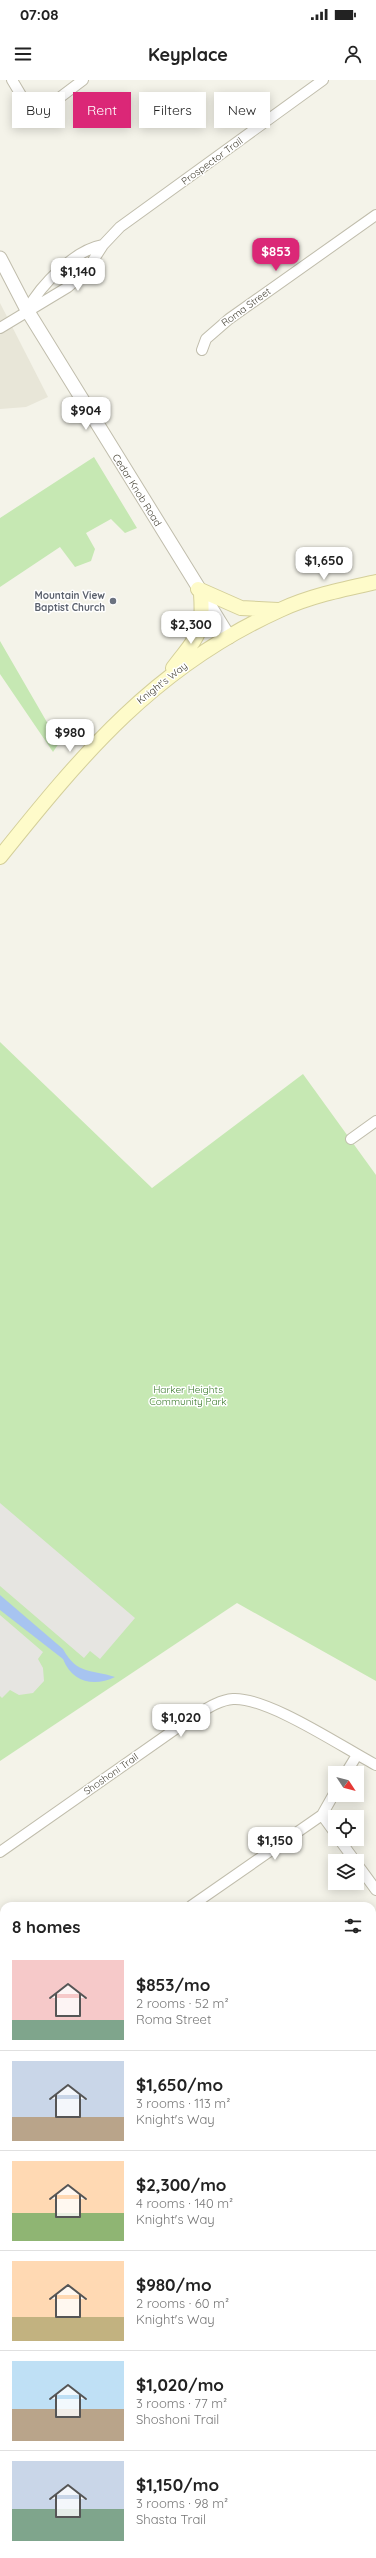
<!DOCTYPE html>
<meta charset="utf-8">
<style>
body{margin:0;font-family:Quicksand,sans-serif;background:#f2f2f2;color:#222;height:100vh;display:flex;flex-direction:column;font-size:15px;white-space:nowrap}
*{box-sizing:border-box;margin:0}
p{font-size:13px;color:#767676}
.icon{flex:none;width:22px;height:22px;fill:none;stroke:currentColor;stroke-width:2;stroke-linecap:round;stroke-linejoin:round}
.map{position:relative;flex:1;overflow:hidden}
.drawer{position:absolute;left:0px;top:1822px;width:376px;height:656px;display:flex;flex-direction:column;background:#fff;border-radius:12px 12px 0 0;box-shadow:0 2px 10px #0003}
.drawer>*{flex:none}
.hud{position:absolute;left:12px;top:12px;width:352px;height:36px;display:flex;gap:8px}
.needle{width:26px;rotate:126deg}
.controls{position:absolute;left:328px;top:1686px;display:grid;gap:8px}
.controls a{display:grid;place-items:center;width:36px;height:36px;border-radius:0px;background:#fff;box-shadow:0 2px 10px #0003;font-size:20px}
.price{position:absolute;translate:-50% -34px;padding:0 9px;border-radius:8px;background:#fff;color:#222;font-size:13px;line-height:26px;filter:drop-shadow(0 1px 2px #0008)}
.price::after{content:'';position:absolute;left:50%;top:24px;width:12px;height:9px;margin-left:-6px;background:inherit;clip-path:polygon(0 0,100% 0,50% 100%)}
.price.current{background:#db2777;color:#fff}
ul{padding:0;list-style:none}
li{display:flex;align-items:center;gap:12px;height:100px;padding:0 12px}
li+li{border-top:1px solid #e0e0e0}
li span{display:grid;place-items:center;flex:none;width:112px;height:80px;border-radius:0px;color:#555}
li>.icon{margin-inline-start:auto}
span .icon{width:48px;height:48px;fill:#fffc;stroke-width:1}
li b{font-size:17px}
h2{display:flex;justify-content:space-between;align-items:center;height:48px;padding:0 12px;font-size:17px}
.tag{padding:0 14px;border-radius:0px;background:#fff;box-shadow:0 2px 10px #0003;font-size:14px;line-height:36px}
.tag.current{background:#db2777;color:#fff}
.status{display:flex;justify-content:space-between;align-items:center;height:28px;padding:0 20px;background:#fff;direction:ltr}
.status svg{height:11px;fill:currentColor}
header{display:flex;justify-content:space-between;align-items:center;height:52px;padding:0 12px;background:#fff;font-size:18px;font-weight:700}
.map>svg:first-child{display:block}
</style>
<div class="status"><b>07:08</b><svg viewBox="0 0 49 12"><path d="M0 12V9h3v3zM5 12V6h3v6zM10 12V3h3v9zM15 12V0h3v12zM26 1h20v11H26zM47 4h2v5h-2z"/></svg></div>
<header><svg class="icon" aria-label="menu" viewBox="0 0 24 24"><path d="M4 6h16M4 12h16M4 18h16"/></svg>Keyplace<svg class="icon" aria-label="person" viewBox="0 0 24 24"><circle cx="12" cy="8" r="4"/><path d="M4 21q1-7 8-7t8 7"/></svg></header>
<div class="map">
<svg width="376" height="2478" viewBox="0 0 376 2478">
<rect width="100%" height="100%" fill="#f4f3e9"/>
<!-- residential -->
<path fill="#e8e6d8" d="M0 223 48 317 26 327 0 329Z"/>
<!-- green -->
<path fill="#c6e8b3" d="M94 377 137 448 125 453 111 439 86 453 95 469 91 481 75 487 60 467 0 507V438Z
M0 561 59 663 53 672 0 594Z
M0 962 152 1108 303 994 376 1095V1601L237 1523 0 1681Z"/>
<!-- parking -->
<path fill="#e6e5e1" d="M0 1423 135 1538 100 1579 90 1571 84 1578 0 1506Z
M0 1535 43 1572 38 1579 43 1588 44 1601 33 1613 19 1615 10 1610 2 1618 0 1616Z"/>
<!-- water -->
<path fill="#a7c4f0" d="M0 1515 63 1569C77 1595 91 1589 115 1597 95 1607 72 1603 63 1579L0 1530Z"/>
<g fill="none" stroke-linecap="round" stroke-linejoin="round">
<!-- minor casing -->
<g stroke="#c0bdac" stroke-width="12">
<path id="minor" d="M12 0 34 37 83 0
M27 230C41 205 74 170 103 165
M0 248 68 207 87 190 103 165 120 147 323 0
M202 270 206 259 229 239 376 135
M351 1059 376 1041
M346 1693 357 1675
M322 1735 335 1753
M339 1759 355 1781
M0 1772 194 1636C206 1629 219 1620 233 1619 268 1617 342 1667 376 1685
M357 1784 376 1810
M191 1826 322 1735 335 1712
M372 1891 376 1888
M0 2002 4 1992
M372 2111 376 2106
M0 2160H4
M0 2331 4 2328
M372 2331 376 2334
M372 2362 376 2355
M0 2464 4 2469
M46 2478 51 2474
M206 2478 212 2474"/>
</g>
<!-- tertiary casing -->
<g stroke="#c0bdac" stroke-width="15">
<path id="tertiary" d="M0 178 27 230 229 557
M0 2002 4 2004
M372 2164 376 2166"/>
</g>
<!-- secondary casing -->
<g stroke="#d4cf9a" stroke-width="16">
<path id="secondary" d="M198 509 241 528 278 530
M173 588C197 556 204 556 201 514
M0 777C83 673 156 586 280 530 310 516 344 509 376 502"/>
</g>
<!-- minor -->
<use href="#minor" stroke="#fff" stroke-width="10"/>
<!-- tertiary -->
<use href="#tertiary" stroke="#fff" stroke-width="13"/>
<!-- secondary -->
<use href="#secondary" stroke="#fefbca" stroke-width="14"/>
</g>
<!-- markers -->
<circle fill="#6b7280" stroke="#fff" stroke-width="1.5" cx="113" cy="521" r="4"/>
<g text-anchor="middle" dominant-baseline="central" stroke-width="3" stroke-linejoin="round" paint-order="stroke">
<!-- street labels -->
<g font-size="10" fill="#484538" stroke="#fff">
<text transform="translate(212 81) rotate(-36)">Prospector Trail</text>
<text transform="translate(246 227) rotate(-36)">Roma Street</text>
<text transform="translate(137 410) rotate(58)">Cedar Knob Road</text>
<text transform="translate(162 603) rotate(-38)">Knight's Way</text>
<text transform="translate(111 1694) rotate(-35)">Shoshoni Trail</text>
</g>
<!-- worship labels -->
<g font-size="10" font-weight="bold" fill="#5b616d" stroke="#fff" text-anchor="end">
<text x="105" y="515">Mountain View<tspan x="105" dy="12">Baptist Church</tspan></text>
</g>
<!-- park labels -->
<g font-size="10" fill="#3a7a2b" stroke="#fff">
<text x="188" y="1309">Harker Heights<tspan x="188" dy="12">Community Park</tspan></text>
</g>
</g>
</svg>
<div class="controls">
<a><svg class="needle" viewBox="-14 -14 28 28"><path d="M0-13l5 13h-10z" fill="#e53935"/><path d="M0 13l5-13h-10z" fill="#767676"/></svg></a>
<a><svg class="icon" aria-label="locate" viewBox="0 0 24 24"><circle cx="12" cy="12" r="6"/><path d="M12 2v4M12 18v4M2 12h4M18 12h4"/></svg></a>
<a><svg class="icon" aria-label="layers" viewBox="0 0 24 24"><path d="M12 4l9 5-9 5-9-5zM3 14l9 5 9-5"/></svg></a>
</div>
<b class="price current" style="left:276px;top:192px">$853</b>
<b class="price" style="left:78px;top:212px">$1,140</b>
<b class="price" style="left:86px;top:351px">$904</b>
<b class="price" style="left:324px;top:501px">$1,650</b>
<b class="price" style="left:191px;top:565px">$2,300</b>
<b class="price" style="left:70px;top:673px">$980</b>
<b class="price" style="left:181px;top:1658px">$1,020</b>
<b class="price" style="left:275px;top:1781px">$1,150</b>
<div class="hud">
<a class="tag">Buy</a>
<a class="tag current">Rent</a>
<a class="tag">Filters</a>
<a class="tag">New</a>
</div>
<section class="drawer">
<h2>8 homes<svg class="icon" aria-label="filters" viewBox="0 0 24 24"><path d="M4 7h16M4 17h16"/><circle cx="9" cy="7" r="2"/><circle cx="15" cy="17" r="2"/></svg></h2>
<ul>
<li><span style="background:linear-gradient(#f6c9c9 75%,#7fa58c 0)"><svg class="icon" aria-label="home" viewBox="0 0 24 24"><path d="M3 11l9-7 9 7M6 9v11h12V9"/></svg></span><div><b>$853/mo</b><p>2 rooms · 52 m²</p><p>Roma Street</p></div></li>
<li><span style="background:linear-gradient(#c9d6e8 70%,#b9a48a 0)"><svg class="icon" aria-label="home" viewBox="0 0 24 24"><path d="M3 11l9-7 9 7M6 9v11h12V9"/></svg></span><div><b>$1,650/mo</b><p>3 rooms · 113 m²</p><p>Knight's Way</p></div></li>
<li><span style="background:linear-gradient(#ffd9b3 65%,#8fb573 0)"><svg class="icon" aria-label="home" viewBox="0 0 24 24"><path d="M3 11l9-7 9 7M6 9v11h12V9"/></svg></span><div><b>$2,300/mo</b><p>4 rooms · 140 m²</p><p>Knight's Way</p></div></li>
<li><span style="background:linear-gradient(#ffd9b3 70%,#c2b280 0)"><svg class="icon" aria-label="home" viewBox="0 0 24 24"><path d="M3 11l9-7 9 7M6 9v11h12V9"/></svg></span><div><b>$980/mo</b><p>2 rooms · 60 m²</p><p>Knight's Way</p></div></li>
<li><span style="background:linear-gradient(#bfe0f5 60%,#b9a48a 0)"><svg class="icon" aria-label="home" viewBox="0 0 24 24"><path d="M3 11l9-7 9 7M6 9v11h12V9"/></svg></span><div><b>$1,020/mo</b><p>3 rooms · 77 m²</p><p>Shoshoni Trail</p></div></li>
<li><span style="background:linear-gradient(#c9d6e8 60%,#7fa58c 0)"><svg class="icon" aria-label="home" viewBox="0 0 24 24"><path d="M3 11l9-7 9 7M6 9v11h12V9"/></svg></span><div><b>$1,150/mo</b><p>3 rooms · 98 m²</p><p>Shasta Trail</p></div></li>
</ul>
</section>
</div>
